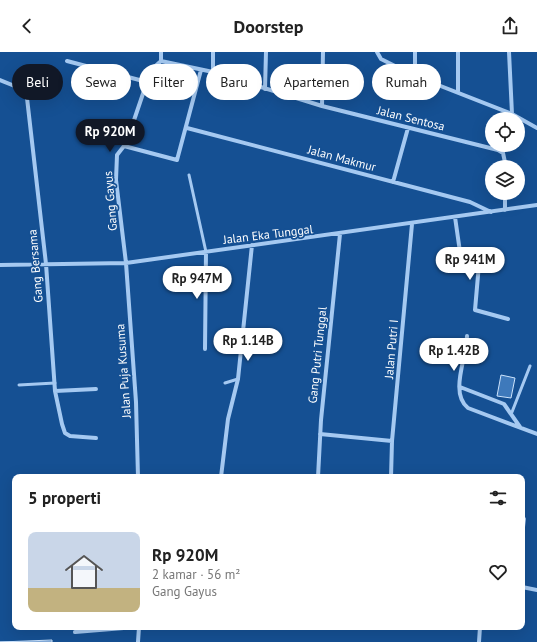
<!DOCTYPE html>
<html lang="id">
<meta charset="utf-8">
<style>
body{margin:0;font-family:"PT Sans",sans-serif;background:#f6f6f6;color:#222;height:100vh;display:flex;flex-direction:column;font-size:15px;white-space:nowrap}
*{box-sizing:border-box;margin:0}
p{font-size:13px;color:#767676}
.icon{flex:none;width:22px;height:22px;fill:none;stroke:currentColor;stroke-width:2;stroke-linecap:round;stroke-linejoin:round}
.map{position:relative;flex:1;overflow:hidden}
.panel{position:absolute;left:12px;top:422px;width:513px;height:156px;display:flex;flex-direction:column;background:#fff;border-radius:8px;box-shadow:0 4px 16px #0002}
.panel>*{flex:none}
.guide{position:absolute;left:12px;top:12px;width:513px;height:36px;display:flex;gap:8px}
.fabs{position:absolute;left:485px;top:60px;display:grid;gap:8px}
.fabs a{display:grid;place-items:center;width:40px;height:40px;border-radius:50%;background:#fff;box-shadow:0 4px 16px #0002;font-size:20px}
.price{position:absolute;translate:-50% -34px;padding:0 9px;border-radius:14px;background:#fff;color:#222;font-size:13px;line-height:26px;filter:drop-shadow(0 1px 2px #0008)}
.price::after{content:'';position:absolute;left:50%;top:24px;width:12px;height:9px;margin-left:-6px;background:inherit;clip-path:polygon(0 0,100% 0,50% 100%)}
.price.current{background:#111827;color:#fff}
ul{padding:0;list-style:none}
li{display:flex;align-items:center;gap:12px;height:100px;padding:0 16px}
li+li{border-top:1px solid #e0e0e0}
li span{display:grid;place-items:center;flex:none;width:112px;height:80px;border-radius:8px;color:#555}
li>.icon{margin-inline-start:auto}
span .icon{width:48px;height:48px;fill:#fffc;stroke-width:1}
li b{font-size:17px}
h2{display:flex;justify-content:space-between;align-items:center;height:48px;padding:0 16px;font-size:17px}
.pill{padding:0 14px;border-radius:18px;background:#fff;box-shadow:0 4px 16px #0002;font-size:14px;line-height:36px}
.pill.current{background:#111827;color:#fff}
header{display:flex;justify-content:space-between;align-items:center;height:52px;padding:0 16px;background:#fff;font-size:18px;font-weight:700}
.map>svg:first-child{display:block}
</style>
<header><svg class="icon" aria-label="back" viewBox="0 0 24 24"><path d="M15 5l-7 7 7 7"/></svg>Doorstep<svg class="icon" aria-label="share" viewBox="0 0 24 24"><path d="M12 15V3M7 8l5-5 5 5M5 13v7h14v-7"/></svg></header>
<div class="map">
<svg width="537" height="590" viewBox="0 0 537 590">
<rect width="100%" height="100%" fill="#155093"/>
<!-- building -->
<path fill="#3e79bb" stroke="#cce3fc" d="M501 323 515 326 511 346 497 344Z
M52 588V590H0Z"/>
<g fill="none" stroke-linecap="round" stroke-linejoin="round">
<!-- lane -->
<path stroke="#a5c9f1" stroke-width="3" d="M189 123 206 200
M225 331 238 327
M19 333 55 331
M512 360 530 314"/>
<!-- street -->
<path stroke="#a5c9f1" stroke-width="4" d="M377 0 381 7 415 24 512 62 537 76
M509 0 512 62
M67 9 147 30
M161 9 213 20 322 54 498 98 503 101 506 115
M213 20V0
M415 24V0
M0 28 22 37 27 46 46 212 55 339 62 372 65 381 70 384 96 386
M265 37 266 0
M458 39V0
M322 54 323 0
M187 76 470 150 491 160
M124 94 177 108 201 18
M393 130 408 76
M505 158V141
M455 165 460 200 479 212 475 258 508 267
M0 213 126 211 537 153
M467 284C467 305 449 341 468 356L537 382
M205 297 206 200
M460 335 504 352 520 375
M55 339 96 337
M320 382 392 389
M138 425 136 350 126 211 116 128 117 103 124 94 130 80 151 18 161 9V0
M221 425 228 367 238 327 252 193
M318 425 321 368 340 182
M391 425 392 389 412 172
M522 483 524 467
M522 535 537 538
M372 575H379
M75 580 136 575
M138 590 139 575
M479 590 480 575"/>
</g>
<g text-anchor="middle" dominant-baseline="central" stroke-width="3.5" stroke-linejoin="round" paint-order="stroke">
<!-- street labels -->
<g font-size="12" fill="#fff" stroke="#155093">
<text transform="translate(411 66) rotate(14)">Jalan Sentosa</text>
<text transform="translate(342 106) rotate(15)">Jalan Makmur</text>
<text transform="translate(110 149) rotate(-95)">Gang Gayus</text>
<text transform="translate(268 182) rotate(-7)">Jalan Eka Tunggal</text>
<text transform="translate(35 214) rotate(-95)">Gang Bersama</text>
<text transform="translate(391 297) rotate(-85)">Jalan Putri I</text>
<text transform="translate(317 303) rotate(-84)">Gang Putri Tunggal</text>
<text transform="translate(123 319) rotate(-94)">Jalan Puja Kusuma</text>
</g>
</g>
</svg>
<div class="fabs">
<a><svg class="icon" aria-label="locate" viewBox="0 0 24 24"><circle cx="12" cy="12" r="6"/><path d="M12 2v4M12 18v4M2 12h4M18 12h4"/></svg></a>
<a><svg class="icon" aria-label="layers" viewBox="0 0 24 24"><path d="M12 4l9 5-9 5-9-5zM3 14l9 5 9-5"/></svg></a>
</div>
<b class="price current" style="left:110px;top:101px">Rp 920M</b>
<b class="price" style="left:470px;top:229px">Rp 941M</b>
<b class="price" style="left:197px;top:248px">Rp 947M</b>
<b class="price" style="left:248px;top:310px">Rp 1.14B</b>
<b class="price" style="left:454px;top:320px">Rp 1.42B</b>
<div class="guide">
<a class="pill current">Beli</a>
<a class="pill">Sewa</a>
<a class="pill">Filter</a>
<a class="pill">Baru</a>
<a class="pill">Apartemen</a>
<a class="pill">Rumah</a>
</div>
<section class="panel">
<h2>5 properti<svg class="icon" aria-label="filters" viewBox="0 0 24 24"><path d="M4 7h16M4 17h16"/><circle cx="9" cy="7" r="2"/><circle cx="15" cy="17" r="2"/></svg></h2>
<ul>
<li><span style="background:linear-gradient(#c9d6e8 70%,#c2b280 0)"><svg class="icon" aria-label="home" viewBox="0 0 24 24"><path d="M3 11l9-7 9 7M6 9v11h12V9"/></svg></span><div><b>Rp 920M</b><p>2 kamar · 56 m²</p><p>Gang Gayus</p></div><svg class="icon" aria-label="heart" viewBox="0 0 24 24"><path d="M12 20l-8-8c-3-5 5-10 8-4 3-6 11-1 8 4z"/></svg></li>
</ul>
</section>
</div>
